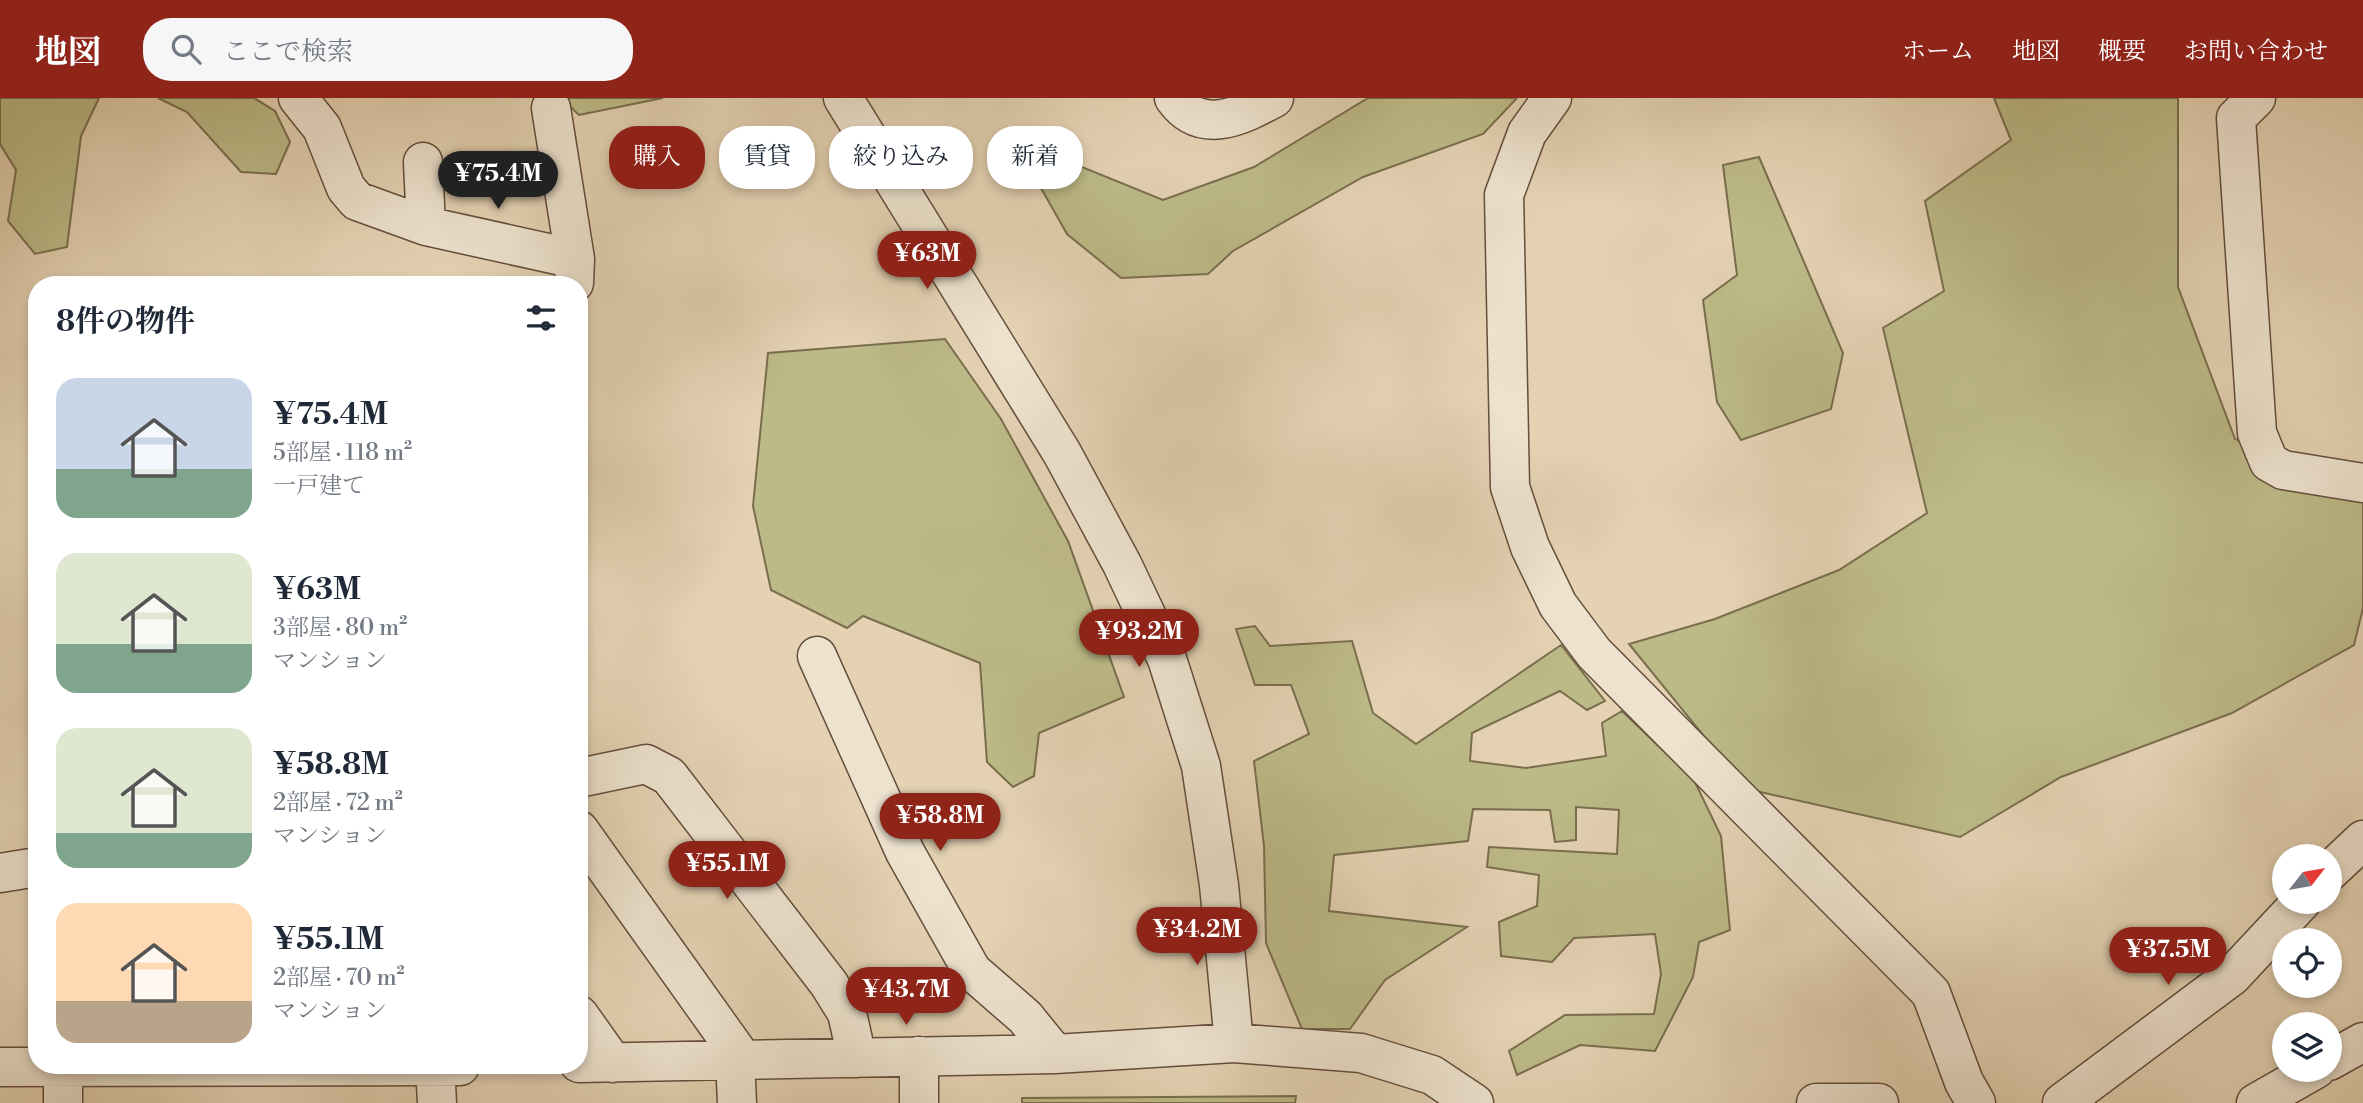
<!DOCTYPE html>
<html lang="ja">
<meta charset="utf-8">
<style>
body{margin:0;font-family:"Libre Bodoni","Noto Serif JP",serif;background:#f6f6f7;color:#1f2937;height:100vh;display:flex;flex-direction:column;font-size:26px;white-space:nowrap}
*{box-sizing:border-box;margin:0}
p{font-size:23px;color:#747a83}
.icon{flex:none;width:38px;height:38px;fill:none;stroke:currentColor;stroke-width:2;stroke-linecap:round;stroke-linejoin:round}
.map{position:relative;flex:1;overflow:hidden}
.drawer{position:absolute;left:28px;top:178px;width:560px;height:798px;display:flex;flex-direction:column;background:#fff;border-radius:28px;box-shadow:0 4px 10px #0003}
.drawer>*{flex:none}
.hud{position:absolute;left:609px;top:28px;width:665px;height:63px;display:flex;gap:14px}
.needle{width:46px;rotate:59deg}
.controls{position:absolute;left:2272px;top:746px;display:grid;gap:14px}
.controls a{display:grid;place-items:center;width:70px;height:70px;border-radius:50%;background:#fff;box-shadow:0 4px 10px #0003;font-size:35px}
.price{position:absolute;translate:-50% -60px;padding:0 16px;border-radius:24px;background:#8f2418;color:#fff;font-size:23px;line-height:46px;filter:drop-shadow(0 2px 4px #0008)}
.price::after{content:'';position:absolute;left:50%;top:42px;width:21px;height:16px;margin-left:-10px;background:inherit;clip-path:polygon(0 0,100% 0,50% 100%)}
.price.on{background:#222;color:#fff}
ul{padding:0;list-style:none}
li{display:flex;align-items:center;gap:21px;height:175px;padding:0 28px}
li span{display:grid;place-items:center;flex:none;width:196px;height:140px;border-radius:21px;color:#555}
li>.icon{margin-inline-start:auto}
span .icon{width:84px;height:84px;fill:#fffc;stroke-width:1}
li b{font-size:30px}
h2{display:flex;justify-content:space-between;align-items:center;height:84px;padding:0 28px;font-size:30px}
.tag{padding:0 24px;border-radius:28px;background:#fff;box-shadow:0 4px 10px #0003;font-size:24px;line-height:63px}
.tag.on{background:#8f2418;color:#fff}
header{display:flex;align-items:center;gap:42px;box-sizing:border-box;height:98px;padding:0 35px;background:#8f2418;color:#fff}
header strong{font-size:33px}
nav{display:flex;gap:38px;margin-inline-start:auto;font-size:24px}
.search{width:490px;height:63px;background:#f6f6f7;display:flex;align-items:center;gap:18px;box-sizing:border-box;padding:0 24px;border-radius:28px;color:#747a83;font-size:26px}
.map>svg:first-child{display:block}
</style>
<header>
<strong>地図</strong>
<div class="search"><svg class="icon" aria-label="search" viewBox="0 0 24 24"><circle cx="10" cy="10" r="6"/><path d="M15 15l6 6"/></svg>ここで検索</div>
<nav><a>ホーム</a><a>地図</a><a>概要</a><a>お問い合わせ</a></nav>
</header>
<div class="map">
<svg width="2363" height="1005" viewBox="0 0 2363 1005">
<rect width="100%" height="100%" fill="#e4d2b3"/>
<filter id="stains"><feTurbulence type="fractalNoise" baseFrequency=".00286" numOctaves="4"/><feColorMatrix values="0 0 0 0 .2 0 0 0 0 .09 0 0 0 0 .02 0 0 0 .5 -.17"/></filter>
<radialGradient id="worn" r=".72"><stop offset=".6" stop-color="#630" stop-opacity="0"/><stop offset="1" stop-color="#630" stop-opacity=".3"/></radialGradient>
<!-- green -->
<path fill="#bcba87" stroke="#7a6e4e" stroke-width="2" d="M0 0H99L81 38 67 149 35 156 8 123 16 72 0 46Z
M158 0H254L275 13 290 44 276 76 241 74 187 14Z
M561 0H663L579 17Z
M1368 0H1517L1483 36 1363 79 1233 153 1208 176 1121 180 1067 136 1037 83 1050 56 1163 102 1254 69Z
M1994 0H2178V189L2235 341 2363 387V510L2354 547 2232 615 2061 679 1960 739 1747 691 1629 546 1715 521 1839 472 1927 415 1883 230 1944 193 1925 103 2011 42Z
M1759 59 1843 255 1831 311 1741 342 1717 304 1703 202 1737 177 1723 67Z
M945 241 1001 321 1068 443 1124 599 1039 635 1034 678 1013 689 987 664 980 565 863 518 847 530 771 492 753 408 768 255Z
M1255 528 1270 548 1352 543 1373 615 1416 646 1561 547 1605 603 1587 612 1560 593 1472 635 1470 663 1526 670 1606 658 1602 625 1622 613 1694 682 1721 738 1730 832 1699 844 1693 879 1655 953 1580 947 1517 977 1509 953 1565 917 1654 916 1661 876 1655 836 1574 840 1552 864 1501 858 1499 824 1537 808 1539 777 1487 769 1489 749 1617 756 1619 712 1576 709V742L1555 744 1550 712 1473 711 1468 743 1334 757 1329 813 1467 829 1385 882 1350 931H1302L1266 845 1264 748 1254 663 1309 636 1291 587H1255L1236 531Z
M1296 998 1295 1005H1022V1000Z"/>
<g fill="none" stroke-linecap="round" stroke-linejoin="round">
<!-- minor casing -->
<g stroke="#644e3d" stroke-width="41">
<path id="minor" d="M298 0 322 30 346 90 357 103 426 128
M843 0 1062 355 1122 466 1167 561 1201 668 1219 787 1234 945
M1174 0C1201 38 1241 18 1274 0
M1552 0 1527 35 1504 97 1510 389 1530 449 1558 507 1594 555 1931 895 1964 984 1976 1005
M2256 0 2236 20 2257 335 2269 364 2283 372 2363 385
M551 10 575 161 574 185
M423 64 426 128 575 161
M817 558 905 754 972 873 1025 919 1055 956
M579 680 646 666 669 678 829 886 847 915 857 960
M579 732 743 962
M2329 774 2363 742
M0 775 37 769
M579 917 613 965
M919 958V1005
M735 962 737 1005
M2329 963 2363 944
M579 965 1055 956 1234 945 1361 955 1432 977 1474 1005
M435 968 437 1005
M0 969 460 968
M63 969V1005
M1816 1005H1879
M2062 1005 2232 878 2302 803
M2256 1005 2316 971"/>
</g>
<!-- minor -->
<use href="#minor" stroke="#ede2ce" stroke-width="38"/>
</g>
<rect width="100%" height="100%" filter="url(#stains)"/>
<rect width="100%" height="100%" fill="url(#worn)"/>
</svg>
<div class="controls">
<a><svg class="needle" viewBox="-14 -14 28 28"><path d="M0-13l5 13h-10z" fill="#e53935"/><path d="M0 13l5-13h-10z" fill="#747a83"/></svg></a>
<a><svg class="icon" aria-label="locate" viewBox="0 0 24 24"><circle cx="12" cy="12" r="6"/><path d="M12 2v4M12 18v4M2 12h4M18 12h4"/></svg></a>
<a><svg class="icon" aria-label="layers" viewBox="0 0 24 24"><path d="M12 4l9 5-9 5-9-5zM3 14l9 5 9-5"/></svg></a>
</div>
<b class="price on" style="left:498px;top:113px">¥75.4M</b>
<b class="price" style="left:927px;top:193px">¥63M</b>
<b class="price" style="left:1139px;top:571px">¥93.2M</b>
<b class="price" style="left:940px;top:755px">¥58.8M</b>
<b class="price" style="left:727px;top:803px">¥55.1M</b>
<b class="price" style="left:1197px;top:869px">¥34.2M</b>
<b class="price" style="left:2168px;top:889px">¥37.5M</b>
<b class="price" style="left:906px;top:929px">¥43.7M</b>
<div class="hud">
<a class="tag on">購入</a>
<a class="tag">賃貸</a>
<a class="tag">絞り込み</a>
<a class="tag">新着</a>
</div>
<section class="drawer">
<h2>8件の物件<svg class="icon" aria-label="filters" viewBox="0 0 24 24"><path d="M4 7h16M4 17h16"/><circle cx="9" cy="7" r="2"/><circle cx="15" cy="17" r="2"/></svg></h2>
<ul>
<li><span style="background:linear-gradient(#c9d6e8 65%,#7fa58c 0)"><svg class="icon" aria-label="home" viewBox="0 0 24 24"><path d="M3 11l9-7 9 7M6 9v11h12V9"/></svg></span><div><b>¥75.4M</b><p>5部屋 · 118 m²</p><p>一戸建て</p></div></li>
<li><span style="background:linear-gradient(#dfe7d0 65%,#7fa58c 0)"><svg class="icon" aria-label="home" viewBox="0 0 24 24"><path d="M3 11l9-7 9 7M6 9v11h12V9"/></svg></span><div><b>¥63M</b><p>3部屋 · 80 m²</p><p>マンション</p></div></li>
<li><span style="background:linear-gradient(#dfe7d0 75%,#7fa58c 0)"><svg class="icon" aria-label="home" viewBox="0 0 24 24"><path d="M3 11l9-7 9 7M6 9v11h12V9"/></svg></span><div><b>¥58.8M</b><p>2部屋 · 72 m²</p><p>マンション</p></div></li>
<li><span style="background:linear-gradient(#ffd9b3 70%,#b9a48a 0)"><svg class="icon" aria-label="home" viewBox="0 0 24 24"><path d="M3 11l9-7 9 7M6 9v11h12V9"/></svg></span><div><b>¥55.1M</b><p>2部屋 · 70 m²</p><p>マンション</p></div></li>
</ul>
</section>
</div>
